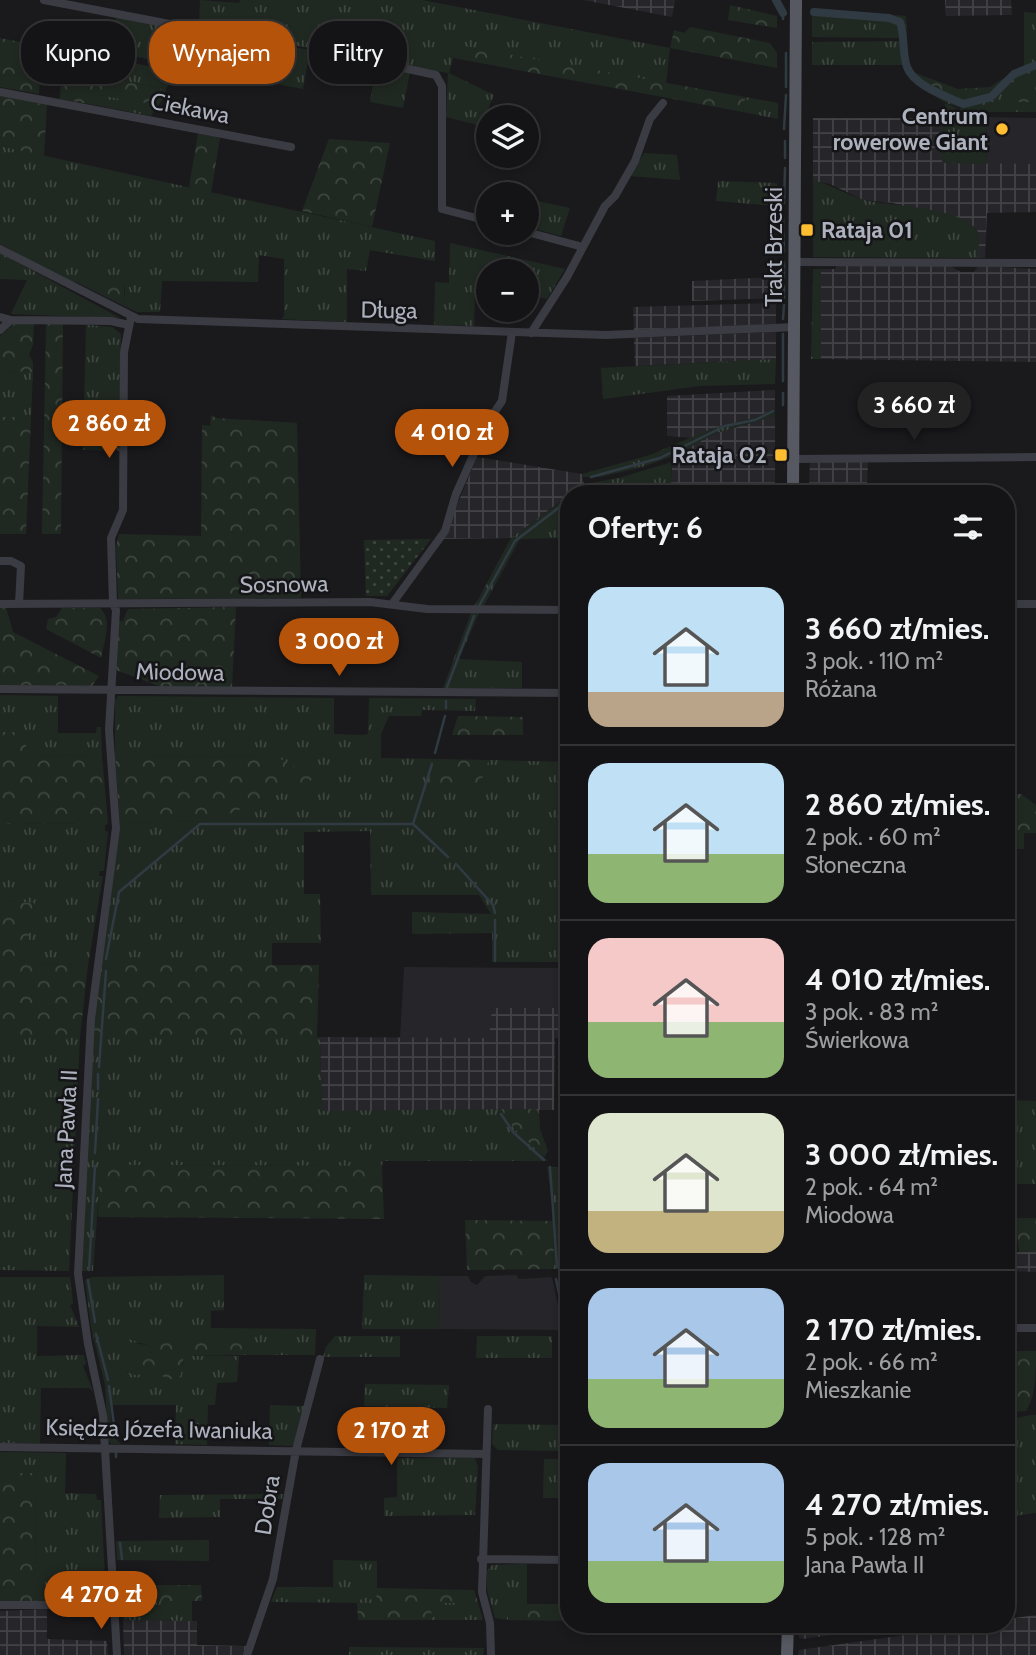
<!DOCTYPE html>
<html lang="pl">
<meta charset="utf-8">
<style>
body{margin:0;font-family:Cabin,sans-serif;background:#1d1d1f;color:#f1f3f6;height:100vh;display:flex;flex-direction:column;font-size:26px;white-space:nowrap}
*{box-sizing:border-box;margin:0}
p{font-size:23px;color:#9d9ea1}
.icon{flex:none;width:38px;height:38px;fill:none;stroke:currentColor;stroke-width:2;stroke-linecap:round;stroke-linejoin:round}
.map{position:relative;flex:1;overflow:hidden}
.panel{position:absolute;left:560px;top:485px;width:455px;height:1148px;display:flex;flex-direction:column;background:#141416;border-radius:28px;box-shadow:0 4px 10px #0003,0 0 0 2px #333335}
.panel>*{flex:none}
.guide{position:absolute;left:21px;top:21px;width:434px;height:63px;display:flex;gap:14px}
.buttons{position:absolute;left:476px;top:105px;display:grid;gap:14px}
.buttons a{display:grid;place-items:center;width:63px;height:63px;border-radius:50%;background:#141416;box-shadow:0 4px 10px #0003,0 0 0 2px #333335;font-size:35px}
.price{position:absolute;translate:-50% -60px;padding:0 16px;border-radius:24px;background:#b45309;color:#fff;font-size:23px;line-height:46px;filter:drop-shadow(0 2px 4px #0008)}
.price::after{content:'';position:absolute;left:50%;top:42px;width:21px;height:16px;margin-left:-10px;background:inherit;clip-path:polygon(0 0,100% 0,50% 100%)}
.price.selected{background:#222;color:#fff}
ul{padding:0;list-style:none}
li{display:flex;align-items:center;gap:21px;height:175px;padding:0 28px}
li+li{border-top:2px solid #333335}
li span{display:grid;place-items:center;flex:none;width:196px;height:140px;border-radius:21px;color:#555}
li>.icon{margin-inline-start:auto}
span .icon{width:84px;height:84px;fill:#fffc;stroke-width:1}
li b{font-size:30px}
h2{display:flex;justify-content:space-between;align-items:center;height:84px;padding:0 28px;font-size:30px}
.chip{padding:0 24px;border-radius:28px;background:#141416;box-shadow:0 4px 10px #0003,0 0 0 2px #333335;font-size:24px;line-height:63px}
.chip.selected{background:#b45309;color:#fff}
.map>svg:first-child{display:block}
</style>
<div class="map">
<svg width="1036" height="1655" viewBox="0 0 1036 1655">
<defs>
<pattern id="industrial-grid" width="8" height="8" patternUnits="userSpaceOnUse" patternTransform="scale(1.75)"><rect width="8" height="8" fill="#26262a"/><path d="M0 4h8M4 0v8" fill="none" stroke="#434347"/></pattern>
<pattern id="grass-tufts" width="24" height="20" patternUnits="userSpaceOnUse" patternTransform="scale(1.75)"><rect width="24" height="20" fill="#202921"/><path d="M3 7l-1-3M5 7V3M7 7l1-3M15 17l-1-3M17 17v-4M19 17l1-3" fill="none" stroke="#3e463f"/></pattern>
<pattern id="forest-crowns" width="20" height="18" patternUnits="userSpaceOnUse" patternTransform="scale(1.75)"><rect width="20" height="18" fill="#202921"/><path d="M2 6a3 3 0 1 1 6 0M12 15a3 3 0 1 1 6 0" fill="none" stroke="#3e463f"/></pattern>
<pattern id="park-dots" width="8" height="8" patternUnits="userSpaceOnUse" patternTransform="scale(1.75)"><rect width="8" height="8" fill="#202921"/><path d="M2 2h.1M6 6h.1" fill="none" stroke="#3e463f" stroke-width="1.8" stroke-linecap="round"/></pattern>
</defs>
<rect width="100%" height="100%" fill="#1a1a1d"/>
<!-- built -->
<path fill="#26262a" d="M986 117 1036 118V164H987Z
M404 967 569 968V1008H492L490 1038H400Z
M516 1275 519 1279 552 1277 563 1330 439 1329 440 1276H468L471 1282 477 1285 485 1276Z"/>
<!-- industrial -->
<path fill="url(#industrial-grid)" d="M583 0H675L672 17Z
M945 0H1011L1012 15 946 16Z
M813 118H942V163L1036 164V212L987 213 985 258H978V232L974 227 893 203 863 200 830 184 813 181Z
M837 265 951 266 960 272H974L978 266 1036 269V362L821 359V269H835Z
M777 277 776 298 692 301V281Z
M776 303V324L634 330 633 307Z
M776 332V359L635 366 634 338Z
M775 390V408L757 417 711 429 693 438 667 436V396Z
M775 416V493L670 494 673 456 716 433Z
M477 457 582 474 584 484 511 538 443 539Z
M810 459 868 460 867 489H809Z
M492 1008H569V1038H555L554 1110 322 1111 320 1037 489 1038Z
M1006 1252H1036V1272L1006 1271Z
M47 1609V1639L107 1641 108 1655H0V1611Z
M1036 1615V1655H798L799 1650 982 1624H1006V1621L1015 1618Z
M123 1620 197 1621V1645L246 1646 244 1655H124Z
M799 1624H874V1629L803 1639 799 1638Z"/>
<!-- grass -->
<path fill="url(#grass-tufts)" d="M200 0 239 3 240 0H422L670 48 666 84 457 45 449 73 494 95 484 118 478 125 446 117 448 73 199 28Z
M812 9 906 16 908 65 913 72 910 74 903 65H812V42L903 41 902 38 812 37Z
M1024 12 1036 13V67L1030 68 1012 101 1036 102V112H945V103L958 109 997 99 990 87 1024 65Z
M116 16 236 39 241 77 112 52Z
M245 39 310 50 303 89 251 79Z
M113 59 173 71 166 90 80 70 84 61 107 66Z
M376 66 410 72 403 108 370 102Z
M101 95 142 103 162 100 151 116 95 105Z
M745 97 778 103V119L743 112Z
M986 117 987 164 942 163V118Z
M0 146 435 241V261L370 250 366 271 347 269V322L281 319 284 316V259L259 255 258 282 162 281 160 312H137L124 306 125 287 67 281 0 244Z
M644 153 677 155 680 180 630 176Z
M718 181 777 183V206L716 201Z
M813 181C832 184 845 195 864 200 886 206 965 207 977 231 981 238 978 250 978 258L813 257Z
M537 201 570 208 561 236 531 228Z
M450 243 565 269 547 299 527 295V271H488V288H475L474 326 434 325 435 282 449 283Z
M0 253 120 318 11 314 27 280 0 279Z
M813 269H821V359H811Z
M86 325 112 327 121 334 120 410H84Z
M776 359 775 384 700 386 603 399 601 368Z
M0 371 33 372 31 417H0Z
M775 408V416L716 433 673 456 642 467 600 477H583L582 474 650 455 711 429 757 417Z
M672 462 670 493H572L584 484 619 478Z
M809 489 932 490V493L809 494Z
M569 496V538L520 539 483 607H474L511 538Z
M471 613H479L459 659 522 662V688H443Z
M0 695 58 696V733H96L97 727H101L102 756 25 755V732H0Z
M118 696 334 698V734L363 735 368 734 369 698 476 699 475 711 422 710 421 716H389L381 734V758L438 759 430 789C457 795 483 794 488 760L569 762V962H492V933L412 934V912L491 914 479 895H371L370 831 304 832V894H320L321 943H272V965H101L120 823 214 821 263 799 308 785 277 757 115 756V701Z
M108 823 105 826V831L108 832 104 871H100L99 876H103L88 965 24 964 34 903 0 901V824Z
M0 1037H80L69 1271 0 1270Z
M92 1037H320L322 1111 501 1109 513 1127 548 1161H383L382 1166 101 1165 93 1271H82Z
M1006 1100 1036 1101V1184H1006Z
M547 1167H558L560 1269H553L555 1221Z
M224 1275V1310L211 1311V1328L316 1329 315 1355H242L241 1335 135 1343 151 1346 153 1350 149 1358H130L127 1372 160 1374 165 1378 183 1366 184 1356H239L237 1382 217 1383 215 1405H208L207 1445 175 1444 176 1405H110L113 1437 121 1444H111L108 1439 105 1385 91 1327 85 1280 92 1277Z
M364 1275 440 1276 439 1329H362Z
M0 1277H70L73 1304 70 1305 79 1327 37 1326V1356L84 1355 86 1364 83 1366 93 1391 89 1388H41L40 1443H0Z
M335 1336H400V1357H323L326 1347Z
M477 1336H552V1358H476Z
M365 1384 449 1385 447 1408 364 1406Z
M270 1405 304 1406 295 1442 292 1446 269 1445Z
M1031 1415H1036V1513L1006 1517V1420Z
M493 1424 569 1425V1451L498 1450 492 1444Z
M0 1452 66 1453 65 1493 96 1494 97 1500H101L106 1600 35 1601 36 1474 0 1473Z
M397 1458H475L478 1467 475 1515 384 1516V1498L397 1497Z
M544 1459H569V1498H543Z
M283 1494 282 1499H220V1517L159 1518 160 1495Z
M209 1540V1561L117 1560 116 1541Z
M333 1560 377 1561V1603L271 1602 277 1587H333Z
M527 1564V1604H508V1620L495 1618 487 1590V1571L492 1565Z
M118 1572H128L130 1601H192V1621L123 1620Z
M432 1603H478L483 1620H431Z
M349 1647 483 1648H484L483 1655H349Z"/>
<!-- forest -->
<path fill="url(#forest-crowns)" d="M730 5 777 16V28L728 20Z
M690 27 770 43 777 53V68L670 48 674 30 684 33Z
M0 38 41 46 39 94 0 87Z
M457 45 745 97 743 112 453 58Z
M62 49 113 59 111 65 107 66 84 61 80 71 166 90 162 100 142 103 101 95 95 105 60 99Z
M1036 67V102H1011L1015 78Z
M913 72 958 89 990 87 998 99C962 120 935 100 910 74Z
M0 95 47 105 44 156 0 146Z
M198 133 220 138 211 193 189 187Z
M329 139 390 143 372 227 302 211Z
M74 281 124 282V306Z
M14 324H34L33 345 29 355 33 362V372L0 371V336Z
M46 324H63L61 534H42Z
M84 410H120V451L83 450Z
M211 415 216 418 297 423 301 598 118 599 116 546 119 534 201 536 202 425 210 426Z
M0 417H31L26 534H0Z
M0 607H6L13 632 99 676 92 686 0 685Z
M236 607 232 687H162L113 669 119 621H123L128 609Z
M62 608H100C113 620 104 642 101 658L46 629 48 619 56 617Z
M458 716 523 717V735H452Z
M0 732H26V755L102 756 108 823 0 824Z
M115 756 277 757 313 777 308 785 263 799 214 821 120 823Z
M438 759 488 760C482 798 458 793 429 790Z
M1006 794H1021L1036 805V833H1024V849H1006Z
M0 901 34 903 24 964 88 965 80 1037H0Z
M101 965H319L317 1038 92 1037Z
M501 1109H539L540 1129 548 1151 544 1157 513 1127Z
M100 1165 382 1166 384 1219 98 1217Z
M558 1167H569V1220H561Z
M1015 1218H1036V1252H1019Z
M465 1220 555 1221 553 1269 467 1270Z
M129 1334 242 1335V1355L184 1356 181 1375 177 1380 165 1378 160 1374 132 1375 121 1365 122 1358H149L153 1350 151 1346 128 1339Z
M1006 1351H1036C1036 1371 1036 1396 1026 1411L1006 1412Z
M0 1473H36L35 1601 0 1603Z
M129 1585H201L202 1601H129Z
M377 1588 474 1590 478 1603H432L431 1620H358L357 1603H376Z
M508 1604H569V1621L508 1620Z"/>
<!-- park -->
<path fill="url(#park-dots)" d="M431 539 387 596H366L364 540Z"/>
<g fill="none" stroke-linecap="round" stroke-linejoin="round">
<!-- stream -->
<path stroke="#2f3a43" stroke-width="2.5" d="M783 19V13
M786 87V53
M784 129 786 95
M785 141V158
M784 203 785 168
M783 216 784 252
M784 262V278
M784 298V286
M783 319 784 305
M783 381V334
M783 405V393
M591 477 660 458 725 426 755 420 773 411
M577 494 588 485
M479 606 515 541 569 500
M447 687 474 616
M446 708V701
M435 753 445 716
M413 824 448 857
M456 864 493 905 495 913
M106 959 119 892 200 824H413L432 764
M495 961V920
M99 1067 106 971
M98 1089V1074
M501 1114 514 1133 544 1160
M95 1153 98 1099
M550 1167 557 1267
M89 1270 95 1166
M556 1279 566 1327
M88 1280 95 1322
M96 1334 108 1380
M109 1386 115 1433
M116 1453V1457
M120 1543 122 1559
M123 1573 126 1618"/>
<!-- canal -->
<path stroke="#2f3a43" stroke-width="8" d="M776 0 783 13
M814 12 889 18 900 22C905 36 902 54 907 67 914 86 946 96 963 104L991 97 1014 74 1036 65"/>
<!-- minor -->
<path stroke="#3b3c43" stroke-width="8" d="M44 0 196 29
M315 49 436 75 442 86V209L488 221
M0 92 291 147
M527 232 583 247
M0 249 138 319 606 335 795 327
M795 262 1036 263
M0 317 11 320
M0 330 11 320 111 321 129 325
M531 333 567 277 605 206 615 196 635 161 650 119 663 103
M794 459 1036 457
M0 561H11L21 566 19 604
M0 604 370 602 427 609 569 610
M392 604 445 531 456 494 489 420 502 401 512 332
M1006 604H1036
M0 689 569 693
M1006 1328H1036
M488 1409 482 1592 490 1623 491 1655
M0 1447 486 1454
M481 1559 569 1560
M0 1605H114
M117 1655 103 1415 88 1344 78 1274 91 1019 116 828 109 730 116 610 113 604 111 538 123 510 124 352 131 317
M247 1655 273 1579 296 1450 320 1359"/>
<!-- primary -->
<path stroke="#575962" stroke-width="12" d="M793 494 796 0
M787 1655 788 1624"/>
</g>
<!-- markers -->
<g fill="#ffbd31" stroke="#151518" stroke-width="2.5">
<circle cx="1002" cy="129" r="7"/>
<rect x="800" y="223" width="14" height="14" rx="3.5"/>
<rect x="774" y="448" width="14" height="14" rx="3.5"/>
</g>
<g text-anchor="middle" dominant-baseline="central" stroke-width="5" stroke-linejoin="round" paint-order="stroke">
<!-- street labels -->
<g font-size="23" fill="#acb1bd" stroke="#151518">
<text transform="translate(190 108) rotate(11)">Ciekawa</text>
<text transform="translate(774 247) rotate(-90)">Trakt Brzeski</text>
<text transform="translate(389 310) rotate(1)">Długa</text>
<text transform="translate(284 584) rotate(-1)">Sosnowa</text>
<text transform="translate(180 672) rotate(1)">Miodowa</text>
<text transform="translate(66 1129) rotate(-87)">Jana Pawła II</text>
<text transform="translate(159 1429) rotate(1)">Księdza Józefa Iwaniuka</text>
<text transform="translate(267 1505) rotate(-81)">Dobra</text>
</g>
<!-- poi labels -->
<g font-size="23" font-weight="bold" fill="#acb1bd" stroke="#151518" text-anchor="end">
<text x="988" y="116">Centrum<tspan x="988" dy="26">rowerowe Giant</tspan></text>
<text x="821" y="230" text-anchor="start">Rataja 01</text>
<text x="767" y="455">Rataja 02</text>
</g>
</g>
</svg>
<div class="buttons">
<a><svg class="icon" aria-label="layers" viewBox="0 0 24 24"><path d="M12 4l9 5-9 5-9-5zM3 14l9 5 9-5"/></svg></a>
<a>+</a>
<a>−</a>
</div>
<b class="price selected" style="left:914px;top:442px">3 660 zł</b>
<b class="price" style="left:109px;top:460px">2 860 zł</b>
<b class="price" style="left:452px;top:469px">4 010 zł</b>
<b class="price" style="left:339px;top:678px">3 000 zł</b>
<b class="price" style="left:391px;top:1467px">2 170 zł</b>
<b class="price" style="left:101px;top:1631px">4 270 zł</b>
<div class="guide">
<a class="chip">Kupno</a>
<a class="chip selected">Wynajem</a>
<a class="chip">Filtry</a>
</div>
<section class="panel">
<h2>Oferty: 6<svg class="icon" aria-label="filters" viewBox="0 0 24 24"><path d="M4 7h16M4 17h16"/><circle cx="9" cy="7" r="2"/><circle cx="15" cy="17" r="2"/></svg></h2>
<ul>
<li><span style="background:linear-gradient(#bfe0f5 75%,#b9a48a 0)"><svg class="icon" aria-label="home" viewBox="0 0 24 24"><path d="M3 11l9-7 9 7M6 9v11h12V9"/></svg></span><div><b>3 660 zł/mies.</b><p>3 pok. · 110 m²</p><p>Różana</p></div></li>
<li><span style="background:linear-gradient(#bfe0f5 65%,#8fb573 0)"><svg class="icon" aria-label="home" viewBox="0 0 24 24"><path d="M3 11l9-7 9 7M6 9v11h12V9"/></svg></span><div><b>2 860 zł/mies.</b><p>2 pok. · 60 m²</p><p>Słoneczna</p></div></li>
<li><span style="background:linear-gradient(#f6c9c9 60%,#8fb573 0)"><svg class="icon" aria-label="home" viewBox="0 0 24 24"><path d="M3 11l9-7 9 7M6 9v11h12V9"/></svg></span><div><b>4 010 zł/mies.</b><p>3 pok. · 83 m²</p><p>Świerkowa</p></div></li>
<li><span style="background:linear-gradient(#dfe7d0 70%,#c2b280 0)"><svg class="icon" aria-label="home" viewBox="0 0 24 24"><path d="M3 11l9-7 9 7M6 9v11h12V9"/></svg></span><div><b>3 000 zł/mies.</b><p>2 pok. · 64 m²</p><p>Miodowa</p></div></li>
<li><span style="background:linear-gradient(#a9c7e8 65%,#8fb573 0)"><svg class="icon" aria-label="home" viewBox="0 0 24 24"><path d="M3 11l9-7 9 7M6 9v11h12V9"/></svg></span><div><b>2 170 zł/mies.</b><p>2 pok. · 66 m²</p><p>Mieszkanie</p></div></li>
<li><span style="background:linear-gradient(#a9c7e8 70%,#8fb573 0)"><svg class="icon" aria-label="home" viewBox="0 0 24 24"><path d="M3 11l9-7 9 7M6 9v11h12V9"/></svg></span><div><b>4 270 zł/mies.</b><p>5 pok. · 128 m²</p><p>Jana Pawła II</p></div></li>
</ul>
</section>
</div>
